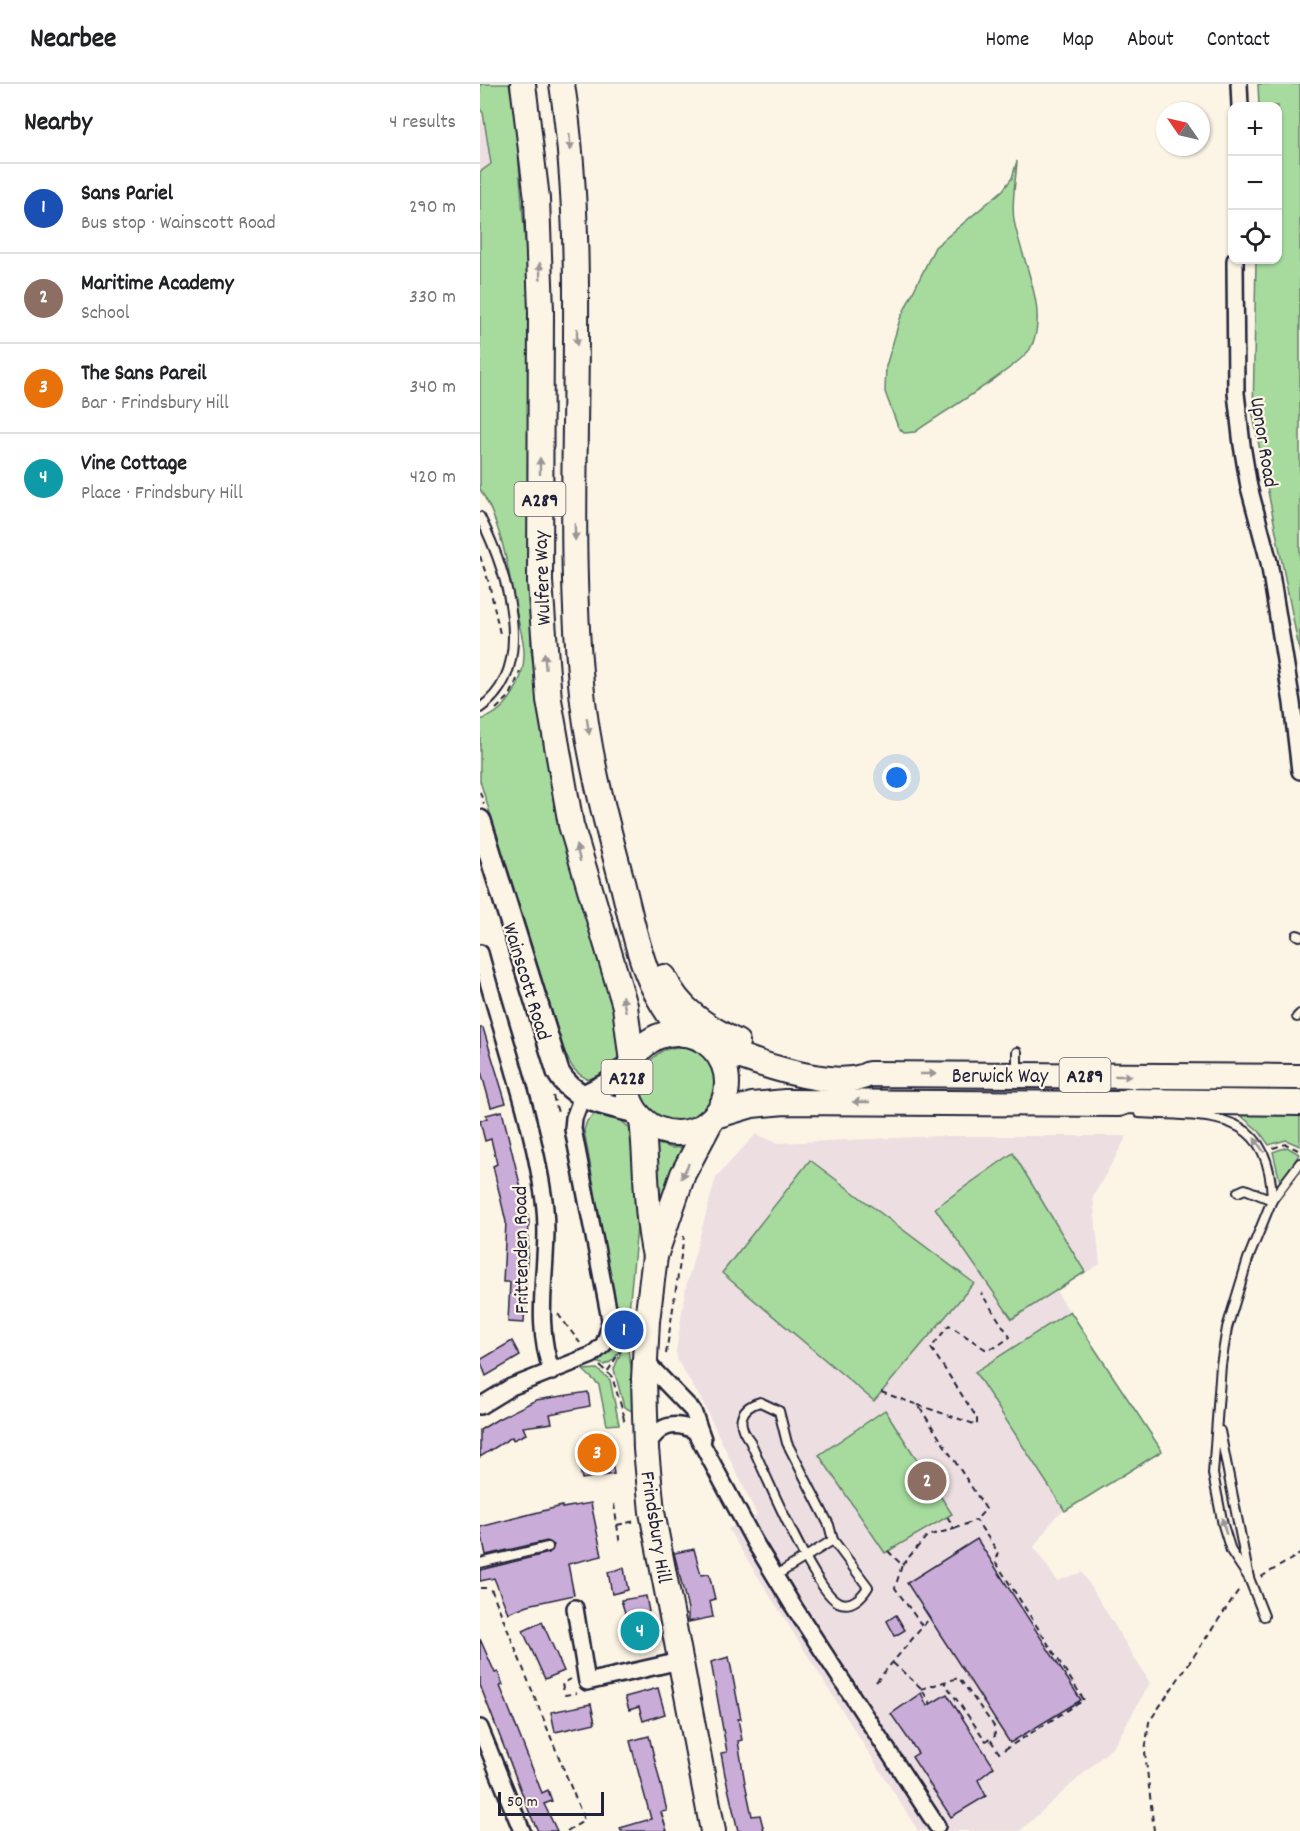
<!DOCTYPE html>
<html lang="en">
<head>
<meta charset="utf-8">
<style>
	body { margin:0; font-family:Dekko,sans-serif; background:#f2f2f2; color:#202124 }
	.controls { position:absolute; right:18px; top:18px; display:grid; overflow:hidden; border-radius:12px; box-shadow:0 2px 4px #0004 }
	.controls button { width:54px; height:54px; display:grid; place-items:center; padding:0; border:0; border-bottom:2px solid #e0e0e0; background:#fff; color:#202124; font:30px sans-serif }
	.compass { position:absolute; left:676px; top:18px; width:54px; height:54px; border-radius:50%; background:#fff; box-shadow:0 2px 4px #0004; rotate:304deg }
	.scale { position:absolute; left:18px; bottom:15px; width:106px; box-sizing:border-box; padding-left:6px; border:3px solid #22223b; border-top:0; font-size:16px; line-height:21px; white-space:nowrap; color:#22223b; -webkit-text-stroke:4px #fcf5e5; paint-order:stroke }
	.you { position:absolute; left:417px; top:694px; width:21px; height:21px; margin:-15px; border:4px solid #fff; border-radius:50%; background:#1a73e8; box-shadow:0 0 0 9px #1a73e833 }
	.badge { display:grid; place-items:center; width:39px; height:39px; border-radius:50%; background:#c8321e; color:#fff; font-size:20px; font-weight:700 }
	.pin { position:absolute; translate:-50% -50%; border:3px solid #fff; box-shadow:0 2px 6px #0006 }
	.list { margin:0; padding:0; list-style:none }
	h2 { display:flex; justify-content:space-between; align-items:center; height:78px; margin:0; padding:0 24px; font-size:26px }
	h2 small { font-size:20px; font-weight:400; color:#757577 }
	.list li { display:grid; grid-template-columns:39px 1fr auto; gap:18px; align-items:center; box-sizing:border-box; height:90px; padding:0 24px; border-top:2px solid #e0e0e0 }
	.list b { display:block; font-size:22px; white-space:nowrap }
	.list p { margin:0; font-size:20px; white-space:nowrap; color:#757577 }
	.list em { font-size:20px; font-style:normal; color:#757577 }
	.icon { flex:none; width:33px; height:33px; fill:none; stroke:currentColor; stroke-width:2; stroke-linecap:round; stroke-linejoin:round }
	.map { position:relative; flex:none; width:820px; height:1747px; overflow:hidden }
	header { display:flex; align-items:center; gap:36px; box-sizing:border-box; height:84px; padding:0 30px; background:#fff; border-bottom:2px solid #e0e0e0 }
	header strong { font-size:28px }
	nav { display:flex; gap:33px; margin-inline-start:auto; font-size:21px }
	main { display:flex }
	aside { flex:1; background:#fff }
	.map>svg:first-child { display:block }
	.built { fill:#eddfe1 }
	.green { fill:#a7db9e; stroke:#647e6c; stroke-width:1.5 }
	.building { fill:#caacd8; stroke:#22223b; stroke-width:1.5 }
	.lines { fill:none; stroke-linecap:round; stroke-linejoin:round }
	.lane-casing { stroke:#22223b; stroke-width:12 }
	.street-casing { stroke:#22223b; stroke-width:20 }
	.secondary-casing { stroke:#22223b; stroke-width:26 }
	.primary-casing { stroke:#22223b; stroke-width:28 }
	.path { stroke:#22223b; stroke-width:2; stroke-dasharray:6 4.5; stroke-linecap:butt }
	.lane { stroke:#fcf5e5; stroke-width:8 }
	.street { stroke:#fcf5e5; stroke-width:15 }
	.secondary { stroke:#fcf5e5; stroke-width:21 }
	.primary { stroke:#fcf5e5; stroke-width:24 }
	.oneway { fill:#9a9698 }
	.labels { text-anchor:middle; stroke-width:4.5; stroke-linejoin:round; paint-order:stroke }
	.shield { fill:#fcf5e5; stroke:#63616e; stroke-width:1.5 }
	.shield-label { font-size:20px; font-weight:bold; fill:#22223b }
	.street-label { font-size:21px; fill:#22223b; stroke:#fcf5e5 }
</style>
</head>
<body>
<header>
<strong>Nearbee</strong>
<nav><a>Home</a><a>Map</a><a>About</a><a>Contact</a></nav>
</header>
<main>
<aside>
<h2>Nearby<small>4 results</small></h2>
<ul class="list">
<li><span class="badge" style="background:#1a4fb4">1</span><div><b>Sans Pariel</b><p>Bus stop · Wainscott Road</p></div><em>290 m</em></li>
<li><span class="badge" style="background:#8d6e63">2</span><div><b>Maritime Academy</b><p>School</p></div><em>330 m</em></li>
<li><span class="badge" style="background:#e8710a">3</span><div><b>The Sans Pareil</b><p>Bar · Frindsbury Hill</p></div><em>340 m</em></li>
<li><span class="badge" style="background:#0f9aa8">4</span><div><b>Vine Cottage</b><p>Place · Frindsbury Hill</p></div><em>420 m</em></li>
</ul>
</aside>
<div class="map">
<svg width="820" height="1747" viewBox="0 0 820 1747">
	<rect width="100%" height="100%" fill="#fcf5e5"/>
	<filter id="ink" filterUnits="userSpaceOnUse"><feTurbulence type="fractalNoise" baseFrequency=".0167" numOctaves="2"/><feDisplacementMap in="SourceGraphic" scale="12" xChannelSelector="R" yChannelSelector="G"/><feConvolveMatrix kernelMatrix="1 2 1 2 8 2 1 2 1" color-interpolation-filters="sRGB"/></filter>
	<g filter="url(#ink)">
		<!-- built -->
		<g class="built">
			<path d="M0,31L18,84L0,98Z"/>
			<path d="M276,1050L298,1059L459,1052H647L613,1113L620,1180L576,1207L682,1367L576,1432L554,1463L577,1497L602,1488L670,1599L634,1662L540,1747H438L248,1445L277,1431L222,1317L198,1278L196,1267L206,1202L236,1093Z"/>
		</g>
		<!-- green -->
		<g class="green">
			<path d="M0,0H29L35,30L50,220L51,566L72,708L138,945V972L133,987L113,997C94,991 90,981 83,963L0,697V636C28,628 45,597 44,568C44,555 39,541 36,528C29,487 22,441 0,405V88L11,80L3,29L0,25Z"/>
			<path d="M778,0H820V570L773,331L776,176H798V22H779Z"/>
			<path d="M537,77C536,96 531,118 534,136C540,173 571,228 550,265C541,281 456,333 435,348L424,349L418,343L405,308L406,282L420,235L455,163L523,106L532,94Z"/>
			<circle cx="200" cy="1002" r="39"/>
			<path d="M117,1028L133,1030L152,1046L159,1122L149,1226H136L104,1046L107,1037Z"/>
			<path d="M820,1029V1062L806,1056L789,1061L779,1047L759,1030Z"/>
			<path d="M174,1059L192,1064L205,1063L178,1134Z"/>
			<path d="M807,1063L819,1070L801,1102L793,1068Z"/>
			<path d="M533,1069L605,1188L532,1235L455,1124Z"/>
			<path d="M330,1076L494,1199L394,1317L242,1189Z"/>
			<path d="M590,1227L682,1367L585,1427L495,1288Z"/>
			<path d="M143,1230C143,1243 146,1274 124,1281L114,1277L137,1233Z"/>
			<path d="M146,1256L153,1292L152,1327L144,1323L134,1285Z"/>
			<path d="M117,1285L130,1296L139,1340L127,1341L119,1301L103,1286Z"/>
			<path d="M405,1326L472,1430L405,1469L339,1371Z"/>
		</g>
		<!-- building -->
		<g class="building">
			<path d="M0,944H3L26,1019L11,1023L0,984Z"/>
			<path d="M22,1027L49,1137L44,1239L28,1238L30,1198H23L26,1138L13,1082L17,1080L11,1055L5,1057L0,1037L7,1034L6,1031Z"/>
			<path d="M32,1257L40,1272L6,1292L0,1276Z"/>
			<path d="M108,1308L110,1322L70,1330L72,1339L43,1343L46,1350L33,1356L32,1353L0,1373V1346L18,1335L56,1316Z"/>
			<path d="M128,1352L134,1390L102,1395L99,1380L106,1379L103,1359Z"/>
			<path d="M111,1419L122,1472L88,1480L94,1511L48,1521L28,1529L14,1494L0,1497V1486L69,1469L74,1461L67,1457L6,1471L0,1443L82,1422V1424Z"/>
			<path d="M497,1455L601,1616L530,1659L427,1499Z"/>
			<path d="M214,1465L221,1491L229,1490L235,1515L230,1517L233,1533L208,1538V1525L194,1469Z"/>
			<path d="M144,1484L148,1506L132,1510L128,1488Z"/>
			<path d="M166,1512L169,1528L163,1529L174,1560L162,1565L157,1552L153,1554L141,1516Z"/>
			<path d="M416,1531L425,1546L415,1552L407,1537Z"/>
			<path d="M62,1538L84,1587L65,1595L43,1547Z"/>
			<path d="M0,1555L15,1589L18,1588L23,1601L20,1602L24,1612L62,1709L68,1706L72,1717L64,1720L77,1747H58L50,1730L0,1601Z"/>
			<path d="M249,1573L261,1635H258L262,1656L258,1657L265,1699L272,1732L280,1731L284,1747H258L245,1691L241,1669L247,1668L231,1578Z"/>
			<path d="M178,1604L185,1630L163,1637L159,1623L149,1626L145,1613Z"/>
			<path d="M441,1609L447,1622L467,1610L514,1683L498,1696L506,1712L471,1733L432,1673L438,1669L411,1630Z"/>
			<path d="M111,1620L115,1639L75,1648L71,1628Z"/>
			<path d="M169,1652L187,1727L181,1728L187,1747H141L140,1744L171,1735L150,1657Z"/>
		</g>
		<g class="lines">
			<!-- lane casing -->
			<g class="lane-casing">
				<g id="lane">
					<path d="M0,433C26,485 59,584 0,624"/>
					<path d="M817,851L820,852"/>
					<path d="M817,933L820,930"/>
					<path d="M537,987V968"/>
					<path d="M659,1029C731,1033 790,1024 792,1116"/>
					<path d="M758,1108L765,1105L792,1116"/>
					<path d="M280,1318L299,1327L307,1359L349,1441L353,1456L388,1503C382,1513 371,1524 358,1518C335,1508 283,1385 270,1357C256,1340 259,1324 280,1318Z"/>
					<path d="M740,1347L769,1494L784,1532"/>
					<path d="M0,1479L68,1463"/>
					<path d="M295,1492L353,1456"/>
					<path d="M769,1494L751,1467L743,1441L733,1390L741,1281L747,1244L768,1175L792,1116L820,1079"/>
				</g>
			</g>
			<!-- street casing -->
			<g class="street-casing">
				<g id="street">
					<path d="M759,0L760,22"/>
					<path d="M755,176L756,309L762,361L769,403L789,478L812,619L820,687"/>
					<path d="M0,869C22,951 52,1032 64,1116C72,1174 51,1232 72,1288"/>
					<path d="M165,1277L213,1327L223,1355"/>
					<path d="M0,1322L31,1303L112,1271L124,1260L129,1245L130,1235L93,1045L94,1034L103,1010"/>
					<path d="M167,1362C178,1342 193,1336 215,1347L274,1457L312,1520L457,1742"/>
					<path d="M95,1524L107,1598L200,1577"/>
					<path d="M0,1644L42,1747"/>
				</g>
			</g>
			<!-- secondary casing -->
			<g class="secondary-casing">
				<g id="secondary">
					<path d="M0,737L78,988C93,1016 127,1021 156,1028"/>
					<path d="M106,1011L128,1000L152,978"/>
				</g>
			</g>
			<!-- primary casing -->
			<g class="primary-casing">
				<g id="primary">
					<path d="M43,0L57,115L61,227L60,498L69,616L91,741L145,922L152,978"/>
					<path d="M82,0C112,200 82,399 101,599C107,665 124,730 141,794C157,856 161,899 204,950"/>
					<path d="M184,893C198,925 226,943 257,958"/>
					<circle cx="197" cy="999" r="50"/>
					<path d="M228,959C261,975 356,1009 389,990L820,993"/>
					<path d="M235,1032L272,1021L305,1018L639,1020L647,1017L820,1019"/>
					<path d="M162,1035C167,1081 165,1127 175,1172"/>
					<path d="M232,1035L203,1090L175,1172L167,1237L164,1295L166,1365L172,1428L233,1747"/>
				</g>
			</g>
			<!-- path -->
			<g class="path">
				<path d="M0,472L9,499L20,550"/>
				<path d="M16,625L30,612L40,588"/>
				<path d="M0,708L4,720"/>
				<path d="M73,1012L79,1032"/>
				<path d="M793,1064L806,1060L820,1067"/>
				<path d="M78,1230L100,1259"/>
				<path d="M186,1270L204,1152"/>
				<path d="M120,1282L132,1293L144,1331"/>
				<path d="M128,1287L142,1264L145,1241"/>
				<path d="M401,1308L438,1321L506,1425L496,1436"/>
				<path d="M438,1321L497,1341V1334L451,1264L469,1241L505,1265L516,1263L530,1253L501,1209"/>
				<path d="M143,1331L145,1340"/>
				<path d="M134,1420L140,1461"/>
				<path d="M137,1441L155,1437"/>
				<path d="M474,1445L496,1436L518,1468L515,1477L604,1616L519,1669L510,1655"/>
				<path d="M408,1467L422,1481L415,1504L443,1543"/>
				<path d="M422,1481L447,1452L474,1445L467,1432"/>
				<path d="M781,1493L820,1470"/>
				<path d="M0,1504H6L12,1507L103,1733L102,1738L87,1747"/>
				<path d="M413,1579L440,1603L451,1620"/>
				<path d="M91,1595L82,1600L85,1611L97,1609"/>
				<path d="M396,1598L449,1535"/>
				<path d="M441,1605L464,1598L506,1657L515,1652L514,1642L479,1594L464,1598"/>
				<path d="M674,1747L665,1668L669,1638L760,1504"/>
			</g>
			<!-- lane -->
			<use href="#lane" class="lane"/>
			<!-- street -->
			<use href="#street" class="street"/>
			<!-- secondary -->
			<use href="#secondary" class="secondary"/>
			<!-- primary -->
			<use href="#primary" class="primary"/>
		</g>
		<!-- one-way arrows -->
		<defs><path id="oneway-solid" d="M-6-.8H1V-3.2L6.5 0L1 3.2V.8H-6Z" transform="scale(1.5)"/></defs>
		<g class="oneway">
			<use href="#oneway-solid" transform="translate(90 58) rotate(85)"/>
			<use href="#oneway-solid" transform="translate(60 187) rotate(-92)"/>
			<use href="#oneway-solid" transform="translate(97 253) rotate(91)"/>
			<use href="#oneway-solid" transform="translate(60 382) rotate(-90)"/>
			<use href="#oneway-solid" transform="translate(95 448) rotate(89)"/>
			<use href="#oneway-solid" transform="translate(65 577) rotate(-95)"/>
			<use href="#oneway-solid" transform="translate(108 642) rotate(81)"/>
			<use href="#oneway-solid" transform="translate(98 769) rotate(-105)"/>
			<use href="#oneway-solid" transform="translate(144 920) rotate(-103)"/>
			<use href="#oneway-solid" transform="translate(448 990)"/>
			<use href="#oneway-solid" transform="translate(643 992)"/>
			<use href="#oneway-solid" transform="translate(381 1018) rotate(-180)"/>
			<use href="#oneway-solid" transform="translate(779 1061) rotate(-125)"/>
			<use href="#oneway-solid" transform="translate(205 1087) rotate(116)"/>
			<use href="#oneway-solid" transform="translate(744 1442) rotate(-105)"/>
		</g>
	</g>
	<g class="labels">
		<!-- shield labels -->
		<g class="shield">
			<rect x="34.5" y="398" width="51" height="34" rx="4.5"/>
			<rect x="579.5" y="974" width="51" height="34" rx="4.5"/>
			<rect x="121.5" y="976" width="51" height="34" rx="4.5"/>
		</g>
		<g class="shield-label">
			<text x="60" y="422">A289</text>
			<text x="605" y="998">A289</text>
			<text x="147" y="1000">A228</text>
		</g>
		<!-- street labels -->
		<g class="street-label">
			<text transform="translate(785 358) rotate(81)" y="7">Upnor Road</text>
			<text transform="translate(61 494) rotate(-92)" y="7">Wulfere Way</text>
			<text transform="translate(48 897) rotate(73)" y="7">Wainscott Road</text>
			<text x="520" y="998">Berwick Way</text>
			<text transform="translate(40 1166) rotate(-91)" y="7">Frittenden Road</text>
			<text transform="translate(177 1443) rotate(81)" y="7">Frindsbury Hill</text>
		</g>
	</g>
</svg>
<div class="controls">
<button>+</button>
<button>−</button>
<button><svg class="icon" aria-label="locate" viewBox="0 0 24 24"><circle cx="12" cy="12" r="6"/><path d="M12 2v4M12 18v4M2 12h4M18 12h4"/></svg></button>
</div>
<svg class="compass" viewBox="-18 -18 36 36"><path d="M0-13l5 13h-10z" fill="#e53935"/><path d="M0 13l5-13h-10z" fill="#757577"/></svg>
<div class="scale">50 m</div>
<div class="you"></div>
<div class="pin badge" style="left:144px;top:1246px;background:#1a4fb4">1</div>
<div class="pin badge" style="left:447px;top:1397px;background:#8d6e63">2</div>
<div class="pin badge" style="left:117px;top:1369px;background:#e8710a">3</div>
<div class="pin badge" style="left:160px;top:1547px;background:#0f9aa8">4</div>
</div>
</main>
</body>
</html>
